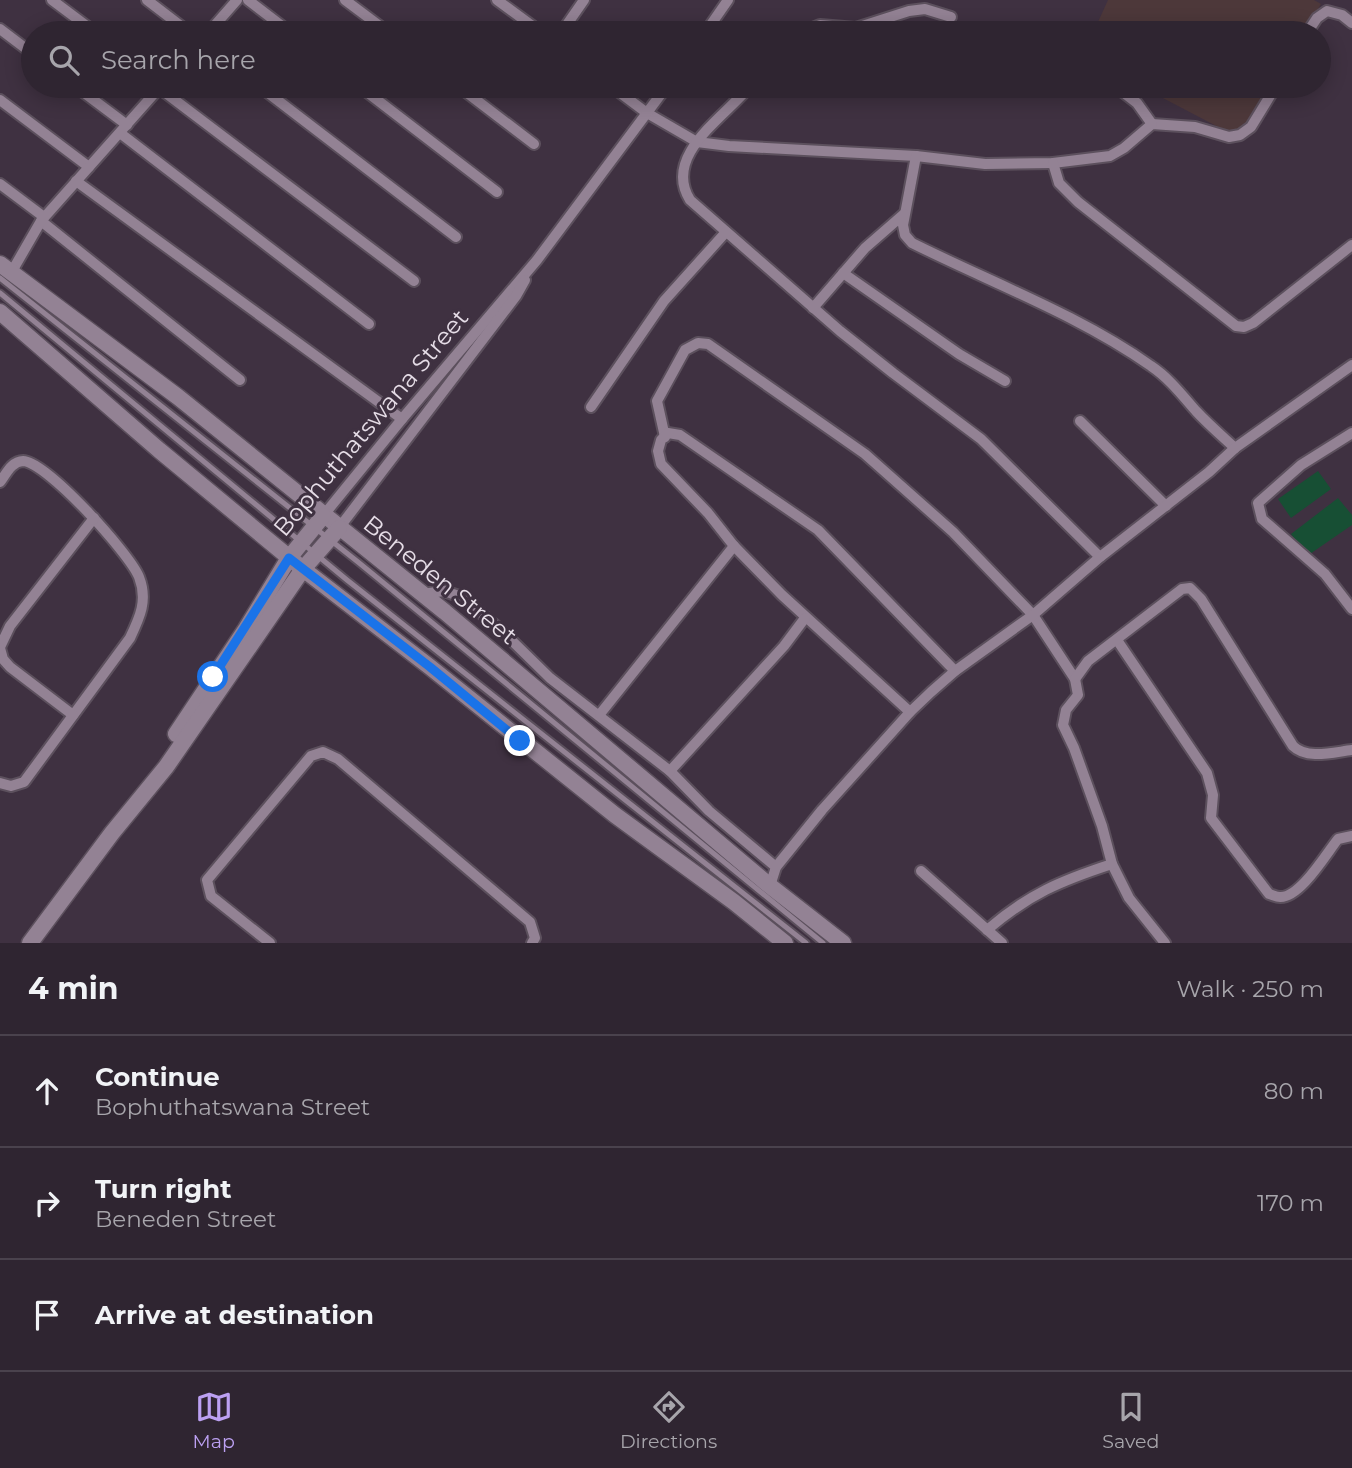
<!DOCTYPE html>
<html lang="en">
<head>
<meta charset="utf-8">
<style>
	body { margin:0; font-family:Montserrat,sans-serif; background:#372d39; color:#f1f3f6 }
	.stop { position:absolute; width:21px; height:21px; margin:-16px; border:5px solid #1a73e8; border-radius:50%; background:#fff }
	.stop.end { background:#1a73e8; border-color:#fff; box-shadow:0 2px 7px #0008 }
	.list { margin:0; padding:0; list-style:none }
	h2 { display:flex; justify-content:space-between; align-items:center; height:91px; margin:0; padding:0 28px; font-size:30px }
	h2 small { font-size:23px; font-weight:400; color:#a7a5ab }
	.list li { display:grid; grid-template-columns:46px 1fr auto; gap:21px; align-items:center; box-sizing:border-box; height:112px; padding:0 28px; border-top:2px solid #4a424d }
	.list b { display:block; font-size:26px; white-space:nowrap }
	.list p { margin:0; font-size:23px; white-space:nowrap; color:#a7a5ab }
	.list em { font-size:23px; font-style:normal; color:#a7a5ab }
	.icon { flex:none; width:38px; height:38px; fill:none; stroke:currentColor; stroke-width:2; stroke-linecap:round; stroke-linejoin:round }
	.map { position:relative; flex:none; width:1352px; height:943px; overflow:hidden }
	.search { position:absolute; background:#2f2531; box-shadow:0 4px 18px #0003; left:21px; right:21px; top:21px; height:77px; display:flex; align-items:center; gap:18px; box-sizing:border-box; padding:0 24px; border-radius:38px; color:#a7a5ab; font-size:26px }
	.sheet { height:427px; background:#2f2531 }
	nav { display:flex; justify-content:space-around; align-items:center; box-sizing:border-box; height:98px; border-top:2px solid #4a424d; background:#2f2531; font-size:19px; color:#a7a5ab }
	nav a { display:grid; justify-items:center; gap:4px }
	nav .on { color:#bca0f2 }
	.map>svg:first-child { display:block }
	.industrial { fill:#4d383a }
	.green { fill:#174f34 }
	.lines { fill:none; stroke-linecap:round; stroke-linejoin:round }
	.lane-casing { stroke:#5c505d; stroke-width:9 }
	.street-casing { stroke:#5c505d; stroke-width:14 }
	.secondary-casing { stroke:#5c505d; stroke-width:19 }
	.lane { stroke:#938294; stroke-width:5 }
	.street { stroke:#938294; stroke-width:10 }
	.secondary { stroke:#938294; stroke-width:16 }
	.route { stroke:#1a73e8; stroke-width:9 }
	.labels { text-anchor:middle; stroke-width:6; stroke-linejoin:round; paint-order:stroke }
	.street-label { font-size:24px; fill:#e6dde7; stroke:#3f3141 }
</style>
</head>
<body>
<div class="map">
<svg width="1352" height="943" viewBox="0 0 1352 943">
	<rect width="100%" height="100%" fill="#3f3141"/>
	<!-- industrial -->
	<g class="industrial">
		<path d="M1108,0H1314L1321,4L1304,33H1093Z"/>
		<path d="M1140,86H1274L1243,140Z"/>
	</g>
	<!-- green -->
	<g class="green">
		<path d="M1318,471L1331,489L1291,518L1278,499Z"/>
		<path d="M1338,498L1352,515V525L1307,556L1291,534Z"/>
	</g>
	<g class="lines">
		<!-- lane casing -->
		<g class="lane-casing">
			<g id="lane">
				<path d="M0,278L358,562L823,943"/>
				<path d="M0,293L347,580L806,943"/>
			</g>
		</g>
		<!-- street casing -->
		<g class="street-casing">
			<g id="street">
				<path d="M52,0L96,33"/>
				<path d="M147,0L190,33"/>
				<path d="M248,0L291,33"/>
				<path d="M345,0L389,33"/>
				<path d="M497,0L542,33"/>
				<path d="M0,29L33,54"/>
				<path d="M208,33L237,0"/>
				<path d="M561,33L584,0"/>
				<path d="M705,33L728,0"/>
				<path d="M801,33L820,25L856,28L909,11L925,9L951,17"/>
				<path d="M1307,33L1317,18L1327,11L1342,15L1352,23"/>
				<path d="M75,86L127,125"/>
				<path d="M259,86L456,237"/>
				<path d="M359,86L497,192"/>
				<path d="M458,86L534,144"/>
				<path d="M611,86L647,113L697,142L729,146L916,156L985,164L1053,163L1110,156L1124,148L1152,124L1195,127L1229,137L1240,135L1251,127L1276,86"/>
				<path d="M750,86C725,117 662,155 690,200L840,331L893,373L981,439L1100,557"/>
				<path d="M1115,86L1137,103L1152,124"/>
				<path d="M159,88L414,281"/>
				<path d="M0,100L89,167"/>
				<path d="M120,133L369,324"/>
				<path d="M916,156L903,225L905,235L912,243C990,282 1079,315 1151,366C1169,378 1182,395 1196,411C1208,424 1222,436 1235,448"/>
				<path d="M1053,163L1059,183L1078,202L1236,326L1244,327L1253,323L1352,245"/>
				<path d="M76,181L402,419"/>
				<path d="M0,184L44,217"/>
				<path d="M41,221L240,380"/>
				<path d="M11,273L41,221L161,86"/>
				<path d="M843,273L959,354L1005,381"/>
				<path d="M813,308L865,248L904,214"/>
				<path d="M591,407L664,301L726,232"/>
				<path d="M1080,421L1166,506"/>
				<path d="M1352,433L1301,465L1258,503L1262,519L1325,574L1352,609"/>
				<path d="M665,437L657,401L685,350L698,343L708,344L865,454L953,532L1033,615L1075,679L1078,695L1066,710L1063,725L1074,748L1102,826L1112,864L1129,898L1165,943"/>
				<path d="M0,482C6,474 12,461 23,461C47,462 130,554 139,577C148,600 140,617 130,638L24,782L11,786L0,783"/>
				<path d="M323,516L402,419L537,260L667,86"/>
				<path d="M339,528L516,296L525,280"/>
				<path d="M422,594L444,591L462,597L502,631L550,678L670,771L709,811L776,867"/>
				<path d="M1117,640L1207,773L1213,795L1211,818L1269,894C1273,895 1276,897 1280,897C1300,898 1326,854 1338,839L1352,836"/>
				<path d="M0,647L10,626L94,518"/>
				<path d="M0,648L3,659L10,667L73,715"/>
				<path d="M1075,679L1088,661L1182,589L1190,588L1201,599L1293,746C1307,760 1334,752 1352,750"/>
				<path d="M910,712L782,595L734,546L708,513L661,464L658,451L661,440L668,433L680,435L818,530L955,671"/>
				<path d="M600,714L734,546"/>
				<path d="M670,771L784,646L805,618"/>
				<path d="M921,871L1002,943"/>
				<path d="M770,886L776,867L822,810L910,712L931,692L955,671L1033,615L1100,557L1209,472L1235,448L1352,365"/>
				<path d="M987,930C1029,894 1060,881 1112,864"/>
				<path d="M270,943L211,896L207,880L311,756L323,752L338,759L530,922L535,938L532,943"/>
			</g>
		</g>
		<!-- secondary casing -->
		<g class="secondary-casing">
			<g id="secondary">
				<path d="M0,264L178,397L445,612L770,886L843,943"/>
				<path d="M0,312L159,450L303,569L430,667L615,815L734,902L785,943"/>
				<path d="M176,734L246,629L289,558L323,516"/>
				<path d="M30,943L112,833L166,767L303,569L339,528"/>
			</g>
		</g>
		<!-- lane -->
		<use href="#lane" class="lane"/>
		<!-- street -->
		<use href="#street" class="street"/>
		<!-- secondary -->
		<use href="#secondary" class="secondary"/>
	</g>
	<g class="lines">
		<!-- route -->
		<path class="route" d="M213,677L289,558L430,667L520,741"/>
	</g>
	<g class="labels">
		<!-- street labels -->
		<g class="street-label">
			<text transform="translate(371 423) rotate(-50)" y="8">Bophuthatswana Street</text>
			<text transform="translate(440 580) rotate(39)" y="8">Beneden Street</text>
		</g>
	</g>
</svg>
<div class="stop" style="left:213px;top:677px"></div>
<div class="stop end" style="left:520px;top:741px"></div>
<div class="search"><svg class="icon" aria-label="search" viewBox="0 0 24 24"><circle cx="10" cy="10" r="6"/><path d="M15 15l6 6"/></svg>Search here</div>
</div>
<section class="sheet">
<h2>4 min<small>Walk · 250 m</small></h2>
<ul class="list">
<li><svg class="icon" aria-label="ahead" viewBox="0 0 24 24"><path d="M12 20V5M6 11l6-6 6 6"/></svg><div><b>Continue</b><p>Bophuthatswana Street</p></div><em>80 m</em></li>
<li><svg class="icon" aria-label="right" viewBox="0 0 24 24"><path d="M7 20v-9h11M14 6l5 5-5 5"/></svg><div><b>Turn right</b><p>Beneden Street</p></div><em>170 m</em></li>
<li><svg class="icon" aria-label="arrive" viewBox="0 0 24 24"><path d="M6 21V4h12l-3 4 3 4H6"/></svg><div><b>Arrive at destination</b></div></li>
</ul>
</section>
<nav>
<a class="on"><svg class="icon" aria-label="map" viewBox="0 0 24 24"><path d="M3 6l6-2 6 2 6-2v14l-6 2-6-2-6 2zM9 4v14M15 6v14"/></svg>Map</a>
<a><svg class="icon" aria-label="directions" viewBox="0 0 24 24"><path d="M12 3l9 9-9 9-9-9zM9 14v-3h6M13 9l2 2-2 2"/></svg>Directions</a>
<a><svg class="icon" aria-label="saved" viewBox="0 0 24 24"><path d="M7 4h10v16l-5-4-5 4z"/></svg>Saved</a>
</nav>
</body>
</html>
